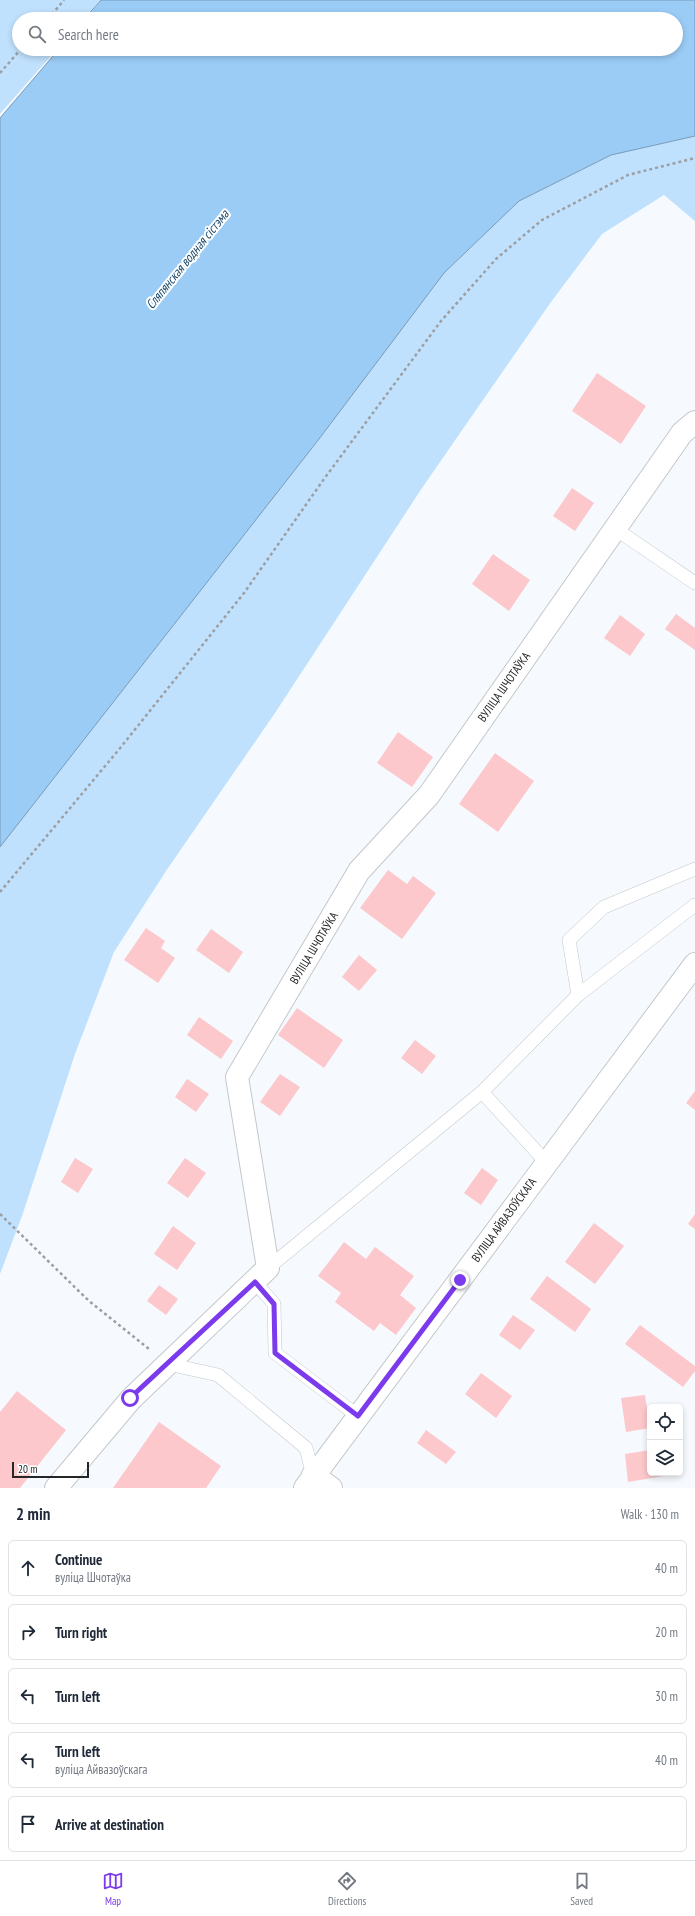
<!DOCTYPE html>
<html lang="en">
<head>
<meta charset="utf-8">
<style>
	body { margin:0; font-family:"PT Sans Narrow",sans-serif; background:#f6f6f7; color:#1f2937 }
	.controls { position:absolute; right:12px; bottom:12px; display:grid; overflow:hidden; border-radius:6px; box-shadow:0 2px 6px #0003 }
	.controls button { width:36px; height:36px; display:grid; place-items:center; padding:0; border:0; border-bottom:1px solid #e0e1e3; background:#fff; color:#1f2937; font:20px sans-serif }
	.scale { position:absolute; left:12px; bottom:10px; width:77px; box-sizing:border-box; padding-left:4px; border:2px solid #252627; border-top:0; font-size:11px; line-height:14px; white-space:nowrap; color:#252627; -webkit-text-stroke:3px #fff; paint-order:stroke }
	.stop { position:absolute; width:12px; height:12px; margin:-9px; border:3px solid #7c3aed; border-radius:50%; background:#fff }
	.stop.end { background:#7c3aed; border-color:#fff; box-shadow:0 1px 4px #0008 }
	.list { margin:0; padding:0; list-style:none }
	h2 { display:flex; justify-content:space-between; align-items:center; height:52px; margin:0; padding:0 16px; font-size:17px }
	h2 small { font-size:13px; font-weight:400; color:#747a83 }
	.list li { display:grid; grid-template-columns:26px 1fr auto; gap:12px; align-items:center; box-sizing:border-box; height:56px; margin:0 8px 8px; padding:0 8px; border:1px solid #e0e1e3; border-radius:6px }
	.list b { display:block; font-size:15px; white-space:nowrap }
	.list p { margin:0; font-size:13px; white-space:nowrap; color:#747a83 }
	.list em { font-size:13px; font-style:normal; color:#747a83 }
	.icon { flex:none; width:22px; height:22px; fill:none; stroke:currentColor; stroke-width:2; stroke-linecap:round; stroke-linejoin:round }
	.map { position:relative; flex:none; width:695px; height:1488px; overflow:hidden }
	.search { position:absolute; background:#fff; box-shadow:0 2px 6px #0003; left:12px; right:12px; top:12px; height:44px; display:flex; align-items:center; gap:10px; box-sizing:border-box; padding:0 14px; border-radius:22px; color:#747a83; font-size:15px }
	.sheet { height:372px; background:#fff }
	nav { display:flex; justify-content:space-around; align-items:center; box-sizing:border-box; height:56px; border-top:1px solid #e0e1e3; background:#fff; font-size:11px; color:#747a83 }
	nav a { display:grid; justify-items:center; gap:2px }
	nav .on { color:#7c3aed }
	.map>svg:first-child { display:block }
	.green { fill:#c0e1fd }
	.water { fill:#9accf6; stroke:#779ab8 }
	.building { fill:#fcc8cb }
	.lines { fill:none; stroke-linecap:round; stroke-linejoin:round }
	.lane-casing { stroke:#c4c8cb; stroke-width:14 }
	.street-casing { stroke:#c4c8cb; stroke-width:24 }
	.path { stroke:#9c9fa2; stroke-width:2.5; stroke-dasharray:3 3; stroke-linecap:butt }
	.lane { stroke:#fff; stroke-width:13 }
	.street { stroke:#fff; stroke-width:22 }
	.route { stroke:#7c3aed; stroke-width:5 }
	.labels { text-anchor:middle; stroke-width:4; stroke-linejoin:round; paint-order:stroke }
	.street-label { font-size:12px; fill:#252627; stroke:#fff }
	.water-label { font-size:13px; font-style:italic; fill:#174668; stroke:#fff }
</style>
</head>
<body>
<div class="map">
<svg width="695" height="1488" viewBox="0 0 695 1488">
	<rect width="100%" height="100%" fill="#f6fafe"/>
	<!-- green -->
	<g class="green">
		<path d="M0,0H100L83,19H19V49H57L0,114Z"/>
		<path d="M695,136V221L664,195L602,234L551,302L422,488L275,713L166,871L114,952L75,1054L22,1216L0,1274V847L319,439L444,273L519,201L611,155Z"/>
	</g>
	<!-- water -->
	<path class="water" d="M101,0H695V136L611,155L519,201L444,273L319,439L0,847V118L59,49H676V19H84Z"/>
	<!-- building -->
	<g class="building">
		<path d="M597,373L646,406L621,444L572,411Z"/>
		<path d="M572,488L594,503L575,531L553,516Z"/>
		<path d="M493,554L530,580L509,611L472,584Z"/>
		<path d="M676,614L695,628V650L665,629Z"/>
		<path d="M620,615L645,634L630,656L604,638Z"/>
		<path d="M398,732L433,757L412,787L377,763Z"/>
		<path d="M495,753L534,781L498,832L459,804Z"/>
		<path d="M388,870L407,884L413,876L436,893L402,939L360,908Z"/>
		<path d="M146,928L165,941L161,948L175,958L158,983L124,960Z"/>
		<path d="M211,929L243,952L229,973L196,950Z"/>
		<path d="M359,955L377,970L359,991L342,977Z"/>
		<path d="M297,1008L343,1040L324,1068L278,1035Z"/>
		<path d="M199,1017L233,1041L221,1059L187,1035Z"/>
		<path d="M415,1040L436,1056L422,1074L401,1058Z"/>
		<path d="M280,1074L300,1087L280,1116L260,1102Z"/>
		<path d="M187,1079L209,1094L196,1112L175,1097Z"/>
		<path d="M695,1091V1110L686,1103Z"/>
		<path d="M75,1158L93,1169L78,1193L61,1182Z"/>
		<path d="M185,1158L206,1173L188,1198L167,1183Z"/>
		<path d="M482,1168L498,1180L481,1205L464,1193Z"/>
		<path d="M695,1214V1229L688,1224Z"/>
		<path d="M594,1223L624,1246L595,1284L565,1262Z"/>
		<path d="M173,1226L196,1243L177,1270L154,1254Z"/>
		<path d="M344,1242L366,1259L375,1247L414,1276L400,1295L416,1308L396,1335L380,1323L374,1331L335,1302L341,1293L318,1276Z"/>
		<path d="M547,1276L591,1309L575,1332L530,1299Z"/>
		<path d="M159,1285L178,1299L166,1315L147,1301Z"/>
		<path d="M513,1315L535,1330L520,1350L499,1335Z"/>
		<path d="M640,1325L695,1366V1371L683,1387L625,1344Z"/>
		<path d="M481,1373L512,1396L496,1418L465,1394Z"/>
		<path d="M17,1391L66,1430L20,1488H0V1412Z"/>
		<path d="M645,1395L650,1428L626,1432L621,1398Z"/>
		<path d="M159,1422L221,1466L206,1488H113Z"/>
		<path d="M426,1430L456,1452L446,1464L417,1443Z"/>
		<path d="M650,1450V1473H670V1475L628,1482L625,1454Z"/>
	</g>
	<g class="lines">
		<!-- lane casing -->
		<g class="lane-casing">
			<g id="lane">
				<path d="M614,528L695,583"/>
				<path d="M578,995L569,940L604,907L695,869"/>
				<path d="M482,1092L546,1162"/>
				<path d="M268,1268L482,1092L578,995L695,905"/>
				<path d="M255,1282L274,1304L275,1353L358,1416"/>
				<path d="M168,1364L218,1375L306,1448L313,1475"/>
			</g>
		</g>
		<!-- street casing -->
		<g class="street-casing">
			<g id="street">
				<path d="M313,1475L331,1488"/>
				<path d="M56,1488L131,1399L268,1268L237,1077L359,871L429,795L682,433L695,422"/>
				<path d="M305,1488L695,964"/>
			</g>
		</g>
		<!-- path -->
		<g class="path">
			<path d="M48,19L64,0"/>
			<path d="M0,73L21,49"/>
			<path d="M0,892L121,747L244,593L324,479L441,321L496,259L542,220L628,175L695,158"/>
			<path d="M0,1214L89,1301L149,1349"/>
		</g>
		<!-- lane -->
		<use href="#lane" class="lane"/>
		<!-- street -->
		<use href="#street" class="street"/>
	</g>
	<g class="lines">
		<!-- route -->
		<path class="route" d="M130,1398L255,1282L274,1304L275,1353L358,1416L460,1280"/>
	</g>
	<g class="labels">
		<!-- street labels -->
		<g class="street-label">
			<text transform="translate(504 687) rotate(-55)" y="4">ВУЛІЦА ШЧОТАЎКА</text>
			<text transform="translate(314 948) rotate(-59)" y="4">ВУЛІЦА ШЧОТАЎКА</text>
			<text transform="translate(504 1220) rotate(-54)" y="4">ВУЛІЦА АЙВАЗОЎСКАГА</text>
		</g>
		<!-- water labels -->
		<g class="water-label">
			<text transform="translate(187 259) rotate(-51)" y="5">Сляпянская водная сістэма</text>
		</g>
	</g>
</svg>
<div class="controls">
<button><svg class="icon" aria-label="locate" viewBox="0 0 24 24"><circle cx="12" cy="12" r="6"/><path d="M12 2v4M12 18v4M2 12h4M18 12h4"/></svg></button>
<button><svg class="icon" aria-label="layers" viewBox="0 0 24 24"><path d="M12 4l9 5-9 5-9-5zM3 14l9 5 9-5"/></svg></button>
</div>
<div class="scale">20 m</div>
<div class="stop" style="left:130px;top:1398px"></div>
<div class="stop end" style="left:460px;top:1280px"></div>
<div class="search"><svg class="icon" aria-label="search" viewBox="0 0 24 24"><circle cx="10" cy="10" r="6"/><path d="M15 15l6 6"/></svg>Search here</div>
</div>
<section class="sheet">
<h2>2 min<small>Walk · 130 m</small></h2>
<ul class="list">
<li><svg class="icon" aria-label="ahead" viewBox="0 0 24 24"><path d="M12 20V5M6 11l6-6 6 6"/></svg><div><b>Continue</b><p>вуліца Шчотаўка</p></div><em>40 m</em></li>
<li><svg class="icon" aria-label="right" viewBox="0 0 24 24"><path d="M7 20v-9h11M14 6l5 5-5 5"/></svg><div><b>Turn right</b></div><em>20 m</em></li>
<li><svg class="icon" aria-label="left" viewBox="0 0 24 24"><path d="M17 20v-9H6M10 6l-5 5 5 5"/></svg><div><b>Turn left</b></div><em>30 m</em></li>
<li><svg class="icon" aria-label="left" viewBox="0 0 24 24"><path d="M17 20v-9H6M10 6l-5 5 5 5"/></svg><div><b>Turn left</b><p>вуліца Айвазоўскага</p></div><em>40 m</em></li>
<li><svg class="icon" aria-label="arrive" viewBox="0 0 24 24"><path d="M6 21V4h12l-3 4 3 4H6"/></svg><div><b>Arrive at destination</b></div></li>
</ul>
</section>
<nav>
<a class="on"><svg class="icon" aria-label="map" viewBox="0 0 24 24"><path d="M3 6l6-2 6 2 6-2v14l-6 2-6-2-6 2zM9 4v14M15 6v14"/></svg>Map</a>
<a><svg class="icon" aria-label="directions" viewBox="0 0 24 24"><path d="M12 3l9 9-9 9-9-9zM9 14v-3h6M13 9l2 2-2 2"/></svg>Directions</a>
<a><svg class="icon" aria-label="saved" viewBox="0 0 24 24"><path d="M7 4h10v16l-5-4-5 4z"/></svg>Saved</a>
</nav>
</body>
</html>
